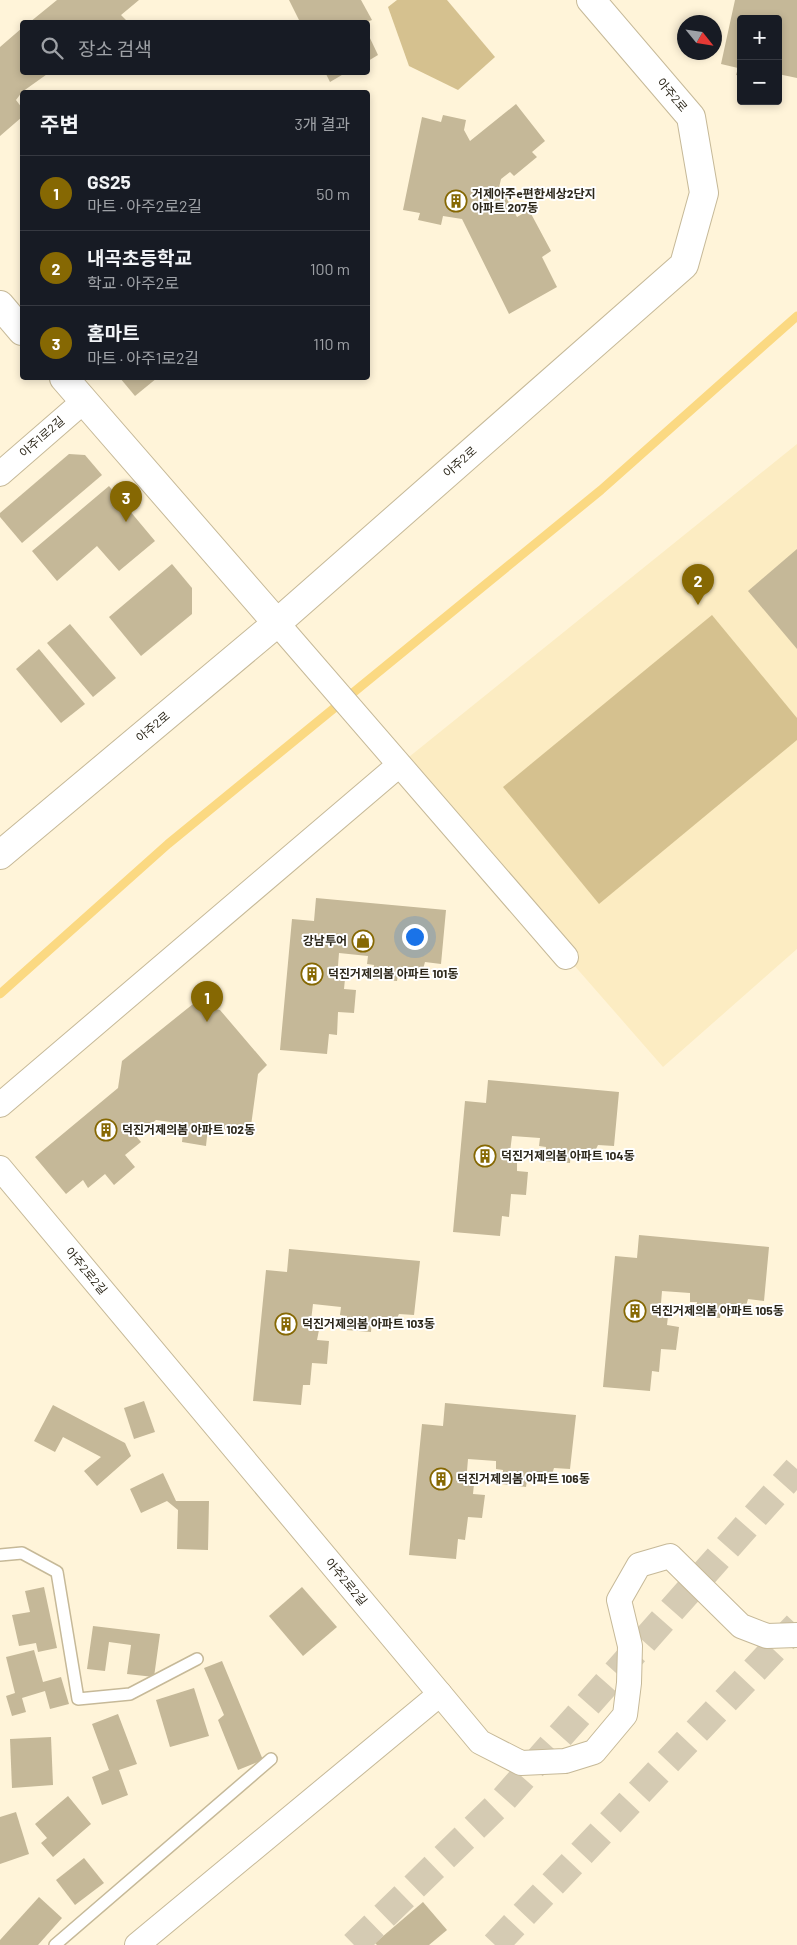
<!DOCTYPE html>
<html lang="ko">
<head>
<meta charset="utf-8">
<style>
	body { margin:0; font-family:Barlow,"Noto Sans KR",sans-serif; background:#20242c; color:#f1f3f6 }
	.controls { position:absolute; right:15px; top:15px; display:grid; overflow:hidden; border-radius:5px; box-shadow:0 2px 8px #0003 }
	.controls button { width:45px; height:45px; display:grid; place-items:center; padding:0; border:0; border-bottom:1px solid #363941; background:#171b24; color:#f1f3f6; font:25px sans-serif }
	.compass { position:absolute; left:677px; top:15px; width:45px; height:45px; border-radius:50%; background:#171b24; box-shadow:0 2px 8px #0003; rotate:120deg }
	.you { position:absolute; left:414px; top:936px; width:18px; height:18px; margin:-12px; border:4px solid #fff; border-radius:50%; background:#1a73e8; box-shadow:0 0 0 8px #1a73e833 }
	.badge { display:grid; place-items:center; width:32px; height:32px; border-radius:50%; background:#866803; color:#fff; font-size:16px; font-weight:700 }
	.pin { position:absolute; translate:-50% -41px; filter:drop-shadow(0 1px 2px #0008) }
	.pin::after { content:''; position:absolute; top:26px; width:18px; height:15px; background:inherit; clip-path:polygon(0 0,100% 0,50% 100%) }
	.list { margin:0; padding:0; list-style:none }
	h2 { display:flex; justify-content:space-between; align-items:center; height:65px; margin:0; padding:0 20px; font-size:21px }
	h2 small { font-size:16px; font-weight:400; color:#9ea1a6 }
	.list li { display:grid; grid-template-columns:32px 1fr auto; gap:15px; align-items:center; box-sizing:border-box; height:75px; padding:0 20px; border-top:1px solid #363941 }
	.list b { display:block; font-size:19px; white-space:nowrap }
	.list p { margin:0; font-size:16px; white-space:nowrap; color:#9ea1a6 }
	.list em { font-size:16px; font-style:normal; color:#9ea1a6 }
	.icon { flex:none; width:28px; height:28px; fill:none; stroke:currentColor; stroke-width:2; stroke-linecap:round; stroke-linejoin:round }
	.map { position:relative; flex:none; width:797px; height:1945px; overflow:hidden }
	.search { position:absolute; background:#171b24; box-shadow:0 2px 8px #0003; left:20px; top:20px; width:350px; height:55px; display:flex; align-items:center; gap:12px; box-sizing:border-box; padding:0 18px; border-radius:5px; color:#9ea1a6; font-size:19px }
	.panel { position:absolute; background:#171b24; box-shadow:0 2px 8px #0003; left:20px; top:90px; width:350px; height:290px; border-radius:5px }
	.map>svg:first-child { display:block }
	.built { fill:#fcecc2 }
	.green { fill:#d5c18f }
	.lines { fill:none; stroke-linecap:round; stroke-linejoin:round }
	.stream { stroke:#fbd982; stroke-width:9 }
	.building { fill:#c5b898 }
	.highway-tunnel { stroke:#d5cbb3; stroke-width:28; stroke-dasharray:28 14; stroke-linecap:butt }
	.lane-casing { stroke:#c6b998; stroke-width:14 }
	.street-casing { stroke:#c6b998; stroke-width:26 }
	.secondary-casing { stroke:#c6b998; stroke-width:30 }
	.lane { stroke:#fff; stroke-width:11 }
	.street { stroke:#fff; stroke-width:24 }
	.secondary { stroke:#fff; stroke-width:28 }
	.labels { text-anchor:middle; stroke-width:4; stroke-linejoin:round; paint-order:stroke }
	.street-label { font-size:12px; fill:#2c271a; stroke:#fff }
	.poi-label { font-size:12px; font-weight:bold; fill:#2c271a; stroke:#fff; text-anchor:start }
</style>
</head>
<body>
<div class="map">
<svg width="797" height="1945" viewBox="0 0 797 1945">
	<rect width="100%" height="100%" fill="#fff4d9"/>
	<!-- built -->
	<path class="built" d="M797,444V949L663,1067L399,765Z"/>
	<!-- green -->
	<g class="green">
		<path d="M397,0H447L495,57L458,90L409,66L388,7Z"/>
		<path d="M712,615L797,718V740L599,904L503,787Z"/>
	</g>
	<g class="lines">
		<!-- stream -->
		<path class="stream" d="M0,994L168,844L601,490L797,316"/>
	</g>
	<!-- building -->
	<g class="building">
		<path d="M57,0H139L121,15L128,22H30Z"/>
		<path d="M289,0H361L372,20L367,22H300Z"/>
		<path d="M735,0H797V78L778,74V19H741V76L736,75L738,68L721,64Z"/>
		<path d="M22,28V72H50L22,92L16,100L22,108V117L0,136V47Z"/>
		<path d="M368,34L378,55L368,61Z"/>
		<path d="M325,72H347L330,82Z"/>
		<path d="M516,104L545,141L532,152L537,157L514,176L510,172L501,179L498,192L502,190L517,217L529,210L551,251L542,257L557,287L509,314L462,219L443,216L441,225L418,220L420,213L403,210L422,117L441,122L443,115L466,120L464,130L470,141Z"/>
		<path d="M120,378H157L135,396Z"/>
		<path d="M69,454L85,455L102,475L22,543L0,517V513Z"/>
		<path d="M109,486L155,541L119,571L97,546L57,581L32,551Z"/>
		<path d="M797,549V649L748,591Z"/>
		<path d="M172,564L192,588V614L141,656L109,617Z"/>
		<path d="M70,624L116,678L93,697L47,643Z"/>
		<path d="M39,649L85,704L61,723L16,669Z"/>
		<path d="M316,898L446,910L441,964L425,962L423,969L399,967L397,981L373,979L374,965L367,964L368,956L339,953L337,978L345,979L344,989L356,990L354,1013L338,1012L337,1035L329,1034L327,1054L280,1050L292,919L314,921Z"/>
		<path d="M193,1004L220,1010L267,1065L258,1074L250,1133L208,1127L206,1146L182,1142L184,1124L156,1120L136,1136L141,1142L125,1155L135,1167L114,1185L105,1174L88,1188L83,1180L66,1194L35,1157L118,1088L122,1061Z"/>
		<path d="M488,1080L619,1092L614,1146L598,1145L595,1151L571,1149L570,1163L545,1161L546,1147L539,1146L540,1138L512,1136L509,1160L517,1161V1171L528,1172L526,1195L511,1194L509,1217L502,1216L500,1236L453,1232L465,1101L486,1103Z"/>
		<path d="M639,1235L769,1247L764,1301L748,1299L746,1306L722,1304L720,1318L695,1316L697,1302H690V1293L662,1291L660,1315L668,1316L667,1325L679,1327L676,1350L661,1349L659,1372L652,1371L650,1391L603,1387L615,1256L637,1258Z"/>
		<path d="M289,1249L420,1261L414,1315L399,1314L396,1320L372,1317L371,1332L346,1330L347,1316L340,1315L341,1307L313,1304L310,1329L319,1330L317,1340L329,1341L327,1364L312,1363L310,1385H303L301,1405L253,1401L266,1270L287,1272Z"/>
		<path d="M144,1401L155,1432L134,1439L124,1408Z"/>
		<path d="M445,1403L576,1415L570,1469L554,1468L552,1474L528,1472L526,1487L502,1484L503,1470L496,1469V1461L468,1459L466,1483L474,1484L473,1494L485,1495L482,1518L468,1517L465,1540L458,1539L456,1559L409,1555L422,1424L443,1426Z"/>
		<path d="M53,1405L125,1443L131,1456L97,1486L84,1471L101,1457L63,1437L55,1452L34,1441Z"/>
		<path d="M163,1473L176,1501H209L208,1550L177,1549L178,1510L167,1501L141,1513L130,1489Z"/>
		<path d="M44,1587L57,1648L38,1652L36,1643L19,1646L12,1615L30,1612L25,1591Z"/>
		<path d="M302,1587L337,1627L303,1656L269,1616Z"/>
		<path d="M93,1626L160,1634L154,1677L127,1674L131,1645L109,1642L105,1671L87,1669Z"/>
		<path d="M34,1650L43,1682L61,1677L69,1704L50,1709L45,1691L22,1698L26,1712L12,1716L6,1696L15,1693L6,1657Z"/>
		<path d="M222,1661L263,1760L238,1770L218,1720L224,1715L204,1668Z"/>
		<path d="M194,1688L209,1736L170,1747L156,1700Z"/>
		<path d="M118,1714L137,1764L119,1770L128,1795L102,1805L92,1777L109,1770L92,1724Z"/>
		<path d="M51,1737L53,1785L12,1788L10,1739Z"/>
		<path d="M68,1796L91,1824L53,1857L41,1843L47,1838L35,1824Z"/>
		<path d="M16,1812L29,1854L0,1864V1817Z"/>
		<path d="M84,1858L104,1883L75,1905L56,1880Z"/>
		<path d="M39,1897L62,1918L38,1945H0V1940Z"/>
		<path d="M423,1902L447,1930L429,1945H377L375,1943Z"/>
	</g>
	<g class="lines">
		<!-- highway-tunnel -->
		<g class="highway-tunnel">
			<path d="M354,1945L503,1800L797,1469"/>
			<path d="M495,1945L797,1625"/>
		</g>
		<!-- lane casing -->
		<g class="lane-casing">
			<g id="lane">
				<path d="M0,1555L22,1553L57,1572L78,1699L130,1694L197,1659"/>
				<path d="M55,1945L271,1759"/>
			</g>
		</g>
		<!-- street casing -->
		<g class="street-casing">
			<g id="street">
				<path d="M0,474L84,401"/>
				<path d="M277,623L566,957"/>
				<path d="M0,1105L399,765"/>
				<path d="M0,1168L440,1694L137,1945"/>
				<path d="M440,1694L480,1742L521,1763L565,1761L594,1752L625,1715L629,1683L630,1646L619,1600L639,1565L670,1556L741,1626L767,1636L797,1635"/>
			</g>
		</g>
		<!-- secondary casing -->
		<g class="secondary-casing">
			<g id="secondary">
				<path d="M0,305L22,331"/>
				<path d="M64,378L277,623"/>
				<path d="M0,855L277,623L684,265L704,193L691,117L591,0"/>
			</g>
		</g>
		<!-- lane -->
		<use href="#lane" class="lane"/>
		<!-- street -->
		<use href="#street" class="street"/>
		<!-- secondary -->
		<use href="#secondary" class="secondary"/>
	</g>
	<!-- icons -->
	<defs>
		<g id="building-ring" transform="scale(1.125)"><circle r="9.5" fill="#fff" stroke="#866803" stroke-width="1.5"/><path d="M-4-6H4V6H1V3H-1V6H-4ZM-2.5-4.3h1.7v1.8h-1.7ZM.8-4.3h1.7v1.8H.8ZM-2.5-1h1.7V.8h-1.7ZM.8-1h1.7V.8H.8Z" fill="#866803"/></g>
		<g id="shop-ring" transform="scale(1.125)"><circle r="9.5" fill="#fff" stroke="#866803" stroke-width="1.5"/><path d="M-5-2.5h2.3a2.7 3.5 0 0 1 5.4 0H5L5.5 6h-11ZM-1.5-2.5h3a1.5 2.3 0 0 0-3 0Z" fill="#866803"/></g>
	</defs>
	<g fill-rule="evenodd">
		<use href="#building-ring" x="456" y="201"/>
		<use href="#shop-ring" x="363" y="941"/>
		<use href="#building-ring" x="312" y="974"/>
		<use href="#building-ring" x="106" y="1130"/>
		<use href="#building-ring" x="485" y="1156"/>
		<use href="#building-ring" x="635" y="1311"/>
		<use href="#building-ring" x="286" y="1324"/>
		<use href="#building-ring" x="441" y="1479"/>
	</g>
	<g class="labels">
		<!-- street labels -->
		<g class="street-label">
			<text transform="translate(672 95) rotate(50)" y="4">아주2로</text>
			<text transform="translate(42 437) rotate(-41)" y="4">아주1로2길</text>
			<text transform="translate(460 462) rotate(-41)" y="4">아주2로</text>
			<text transform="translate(153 727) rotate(-40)" y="4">아주2로</text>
			<text transform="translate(86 1271) rotate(50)" y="4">아주2로2길</text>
			<text transform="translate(346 1582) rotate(50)" y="4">아주2로2길</text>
		</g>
		<!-- poi labels -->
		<g class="poi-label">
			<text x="472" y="198">거제아주e편한세상2단지<tspan x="472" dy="14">아파트 207동</tspan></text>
			<text x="347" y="945" text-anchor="end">강남투어</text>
			<text x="328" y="978">덕진거제의봄 아파트 101동</text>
			<text x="122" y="1134">덕진거제의봄 아파트 102동</text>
			<text x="501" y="1160">덕진거제의봄 아파트 104동</text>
			<text x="651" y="1315">덕진거제의봄 아파트 105동</text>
			<text x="302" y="1328">덕진거제의봄 아파트 103동</text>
			<text x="457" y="1483">덕진거제의봄 아파트 106동</text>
		</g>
	</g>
</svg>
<div class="controls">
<button>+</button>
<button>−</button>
</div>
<svg class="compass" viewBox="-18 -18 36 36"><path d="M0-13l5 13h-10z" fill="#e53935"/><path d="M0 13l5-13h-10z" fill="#9ea1a6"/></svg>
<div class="you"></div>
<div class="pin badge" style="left:207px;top:1022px">1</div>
<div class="pin badge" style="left:698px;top:605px">2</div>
<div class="pin badge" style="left:126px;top:522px">3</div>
<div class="search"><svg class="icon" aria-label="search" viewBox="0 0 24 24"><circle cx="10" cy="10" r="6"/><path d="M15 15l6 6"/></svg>장소 검색</div>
<section class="panel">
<h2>주변<small>3개 결과</small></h2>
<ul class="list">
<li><span class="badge">1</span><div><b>GS25</b><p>마트 · 아주2로2길</p></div><em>50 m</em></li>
<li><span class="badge">2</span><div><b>내곡초등학교</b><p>학교 · 아주2로</p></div><em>100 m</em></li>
<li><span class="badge">3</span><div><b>홈마트</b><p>마트 · 아주1로2길</p></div><em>110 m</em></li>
</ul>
</section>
</div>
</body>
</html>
